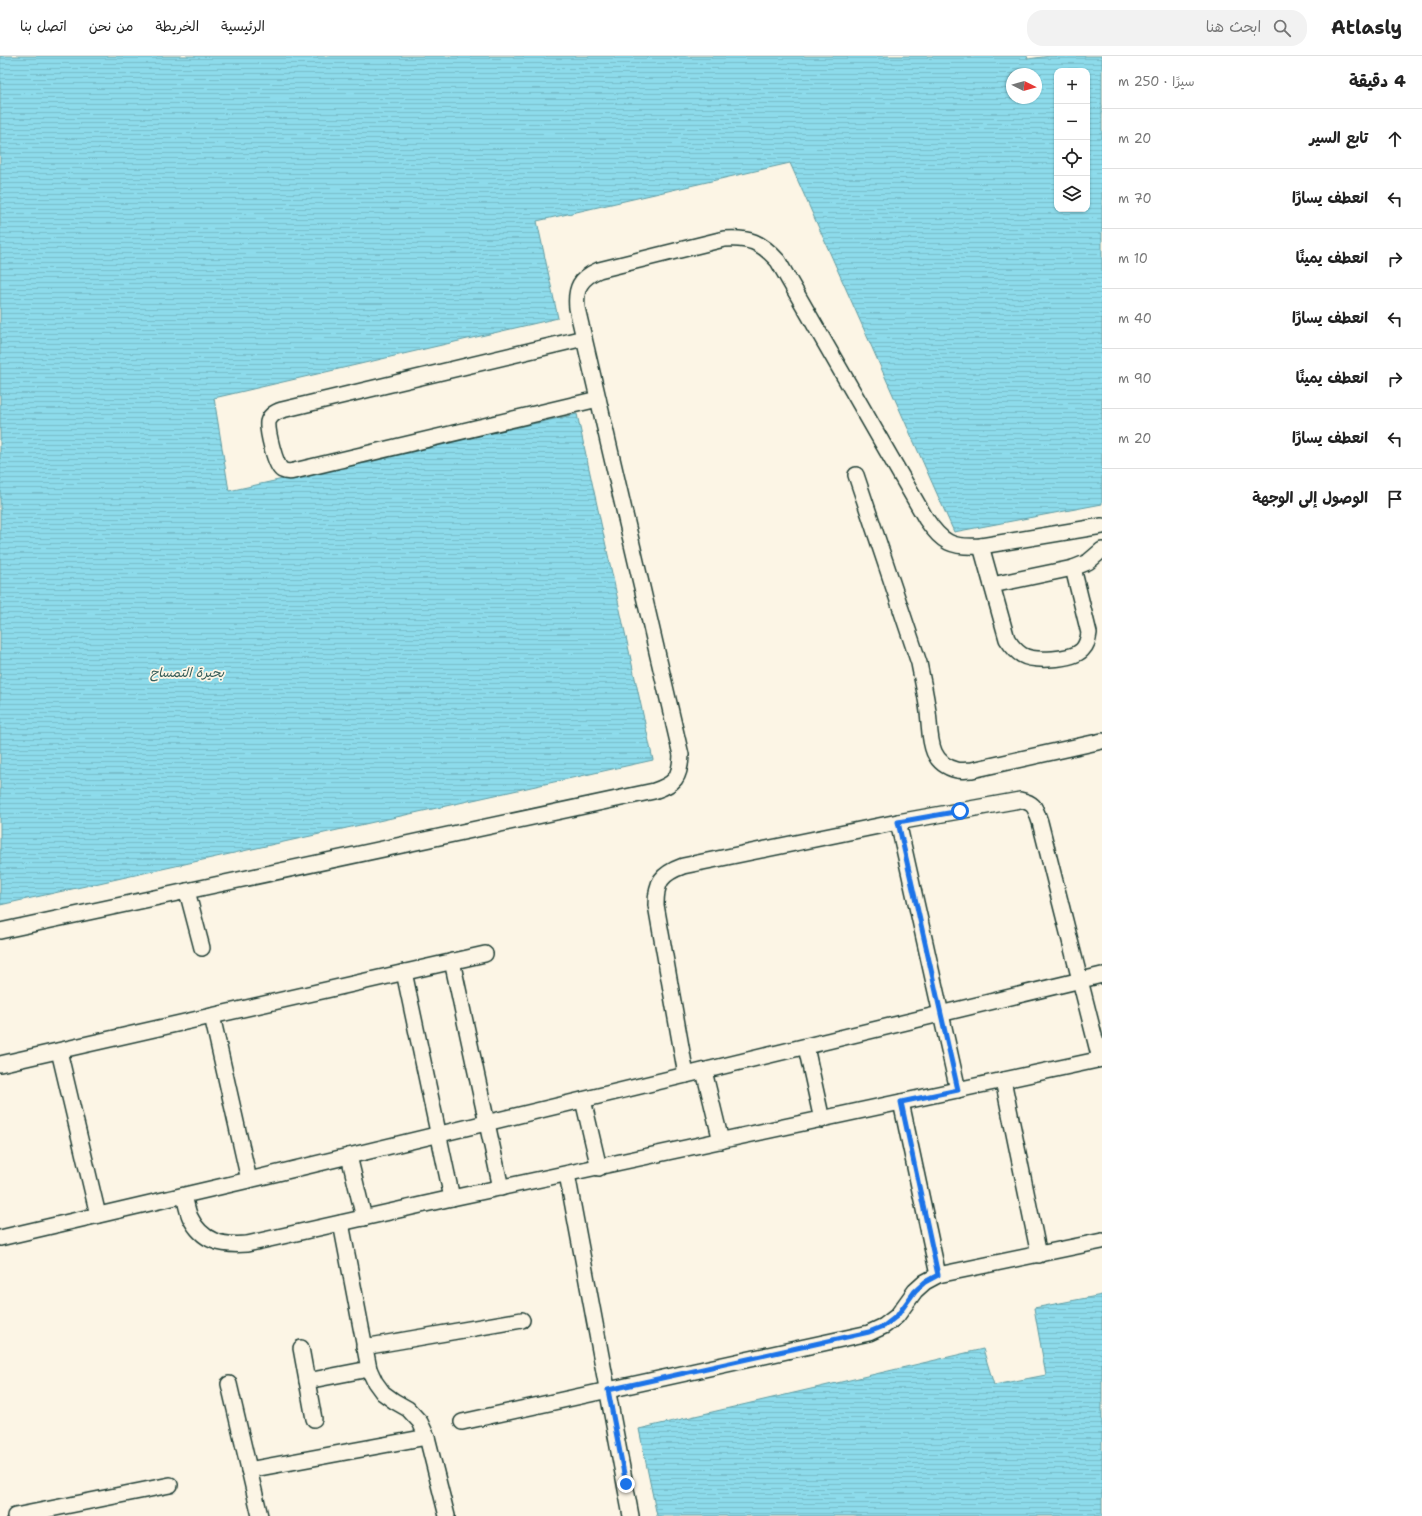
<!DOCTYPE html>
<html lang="ar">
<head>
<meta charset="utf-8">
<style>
	body { margin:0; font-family:"Shantell Sans","Playpen Sans Arabic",sans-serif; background:#f2f2f2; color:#222; direction:rtl }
	.controls { position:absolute; right:12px; top:12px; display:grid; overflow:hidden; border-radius:8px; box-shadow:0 1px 3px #0004 }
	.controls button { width:36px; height:36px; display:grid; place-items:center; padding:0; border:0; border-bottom:1px solid #e0e0e0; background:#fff; color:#222; font:20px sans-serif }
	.compass { position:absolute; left:1006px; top:12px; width:36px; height:36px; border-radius:50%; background:#fff; box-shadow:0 1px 3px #0004; rotate:96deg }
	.stop { position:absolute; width:12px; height:12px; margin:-9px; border:3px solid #1a73e8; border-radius:50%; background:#fff }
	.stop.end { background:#1a73e8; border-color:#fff; box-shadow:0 1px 4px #0008 }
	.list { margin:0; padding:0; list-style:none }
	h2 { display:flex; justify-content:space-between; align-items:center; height:52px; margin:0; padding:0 16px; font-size:17px }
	h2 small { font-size:13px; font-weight:400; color:#767676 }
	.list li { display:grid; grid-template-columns:26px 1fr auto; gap:12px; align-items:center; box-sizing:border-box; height:60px; padding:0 16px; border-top:1px solid #e0e0e0 }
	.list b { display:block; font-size:15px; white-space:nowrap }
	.list em { font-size:13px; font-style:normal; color:#767676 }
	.icon { flex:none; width:22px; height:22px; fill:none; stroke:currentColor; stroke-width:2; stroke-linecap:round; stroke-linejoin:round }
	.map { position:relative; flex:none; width:1102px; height:1460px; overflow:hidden; direction:ltr }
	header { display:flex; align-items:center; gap:24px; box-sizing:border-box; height:56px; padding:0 20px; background:#fff; border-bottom:1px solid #e0e0e0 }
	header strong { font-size:19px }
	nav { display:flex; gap:22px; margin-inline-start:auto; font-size:14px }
	.search { width:280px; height:36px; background:#f2f2f2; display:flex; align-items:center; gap:10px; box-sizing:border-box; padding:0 14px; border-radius:16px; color:#767676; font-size:15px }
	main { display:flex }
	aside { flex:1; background:#fff }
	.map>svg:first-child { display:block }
	.water { fill:url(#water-rules); stroke:#619ca2; fill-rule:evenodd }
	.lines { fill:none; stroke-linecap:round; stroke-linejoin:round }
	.service-casing { stroke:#1f3d34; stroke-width:18 }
	.service { stroke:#fcf5e5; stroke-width:15 }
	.route { stroke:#1a73e8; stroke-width:5 }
	.labels { text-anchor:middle; stroke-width:3.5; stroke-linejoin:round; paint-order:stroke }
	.water-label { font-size:13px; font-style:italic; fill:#355d59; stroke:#fcf5e5 }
</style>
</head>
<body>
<header>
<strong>Atlasly</strong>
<div class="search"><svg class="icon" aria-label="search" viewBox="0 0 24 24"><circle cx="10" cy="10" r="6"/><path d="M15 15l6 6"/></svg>ابحث هنا</div>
<nav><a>الرئيسية</a><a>الخريطة</a><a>من نحن</a><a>اتصل بنا</a></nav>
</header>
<main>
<aside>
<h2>4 دقيقة<small>سيرًا · 250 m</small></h2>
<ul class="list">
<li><svg class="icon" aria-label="ahead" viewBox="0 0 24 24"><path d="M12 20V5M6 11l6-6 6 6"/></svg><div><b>تابع السير</b></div><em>20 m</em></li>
<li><svg class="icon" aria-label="left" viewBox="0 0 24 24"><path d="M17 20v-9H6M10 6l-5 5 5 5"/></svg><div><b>انعطف يسارًا</b></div><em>70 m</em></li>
<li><svg class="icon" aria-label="right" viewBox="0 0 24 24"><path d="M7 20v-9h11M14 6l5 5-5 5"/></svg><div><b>انعطف يمينًا</b></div><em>10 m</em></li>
<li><svg class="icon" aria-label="left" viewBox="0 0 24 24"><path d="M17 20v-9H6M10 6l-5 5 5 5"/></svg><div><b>انعطف يسارًا</b></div><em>40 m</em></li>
<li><svg class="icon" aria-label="right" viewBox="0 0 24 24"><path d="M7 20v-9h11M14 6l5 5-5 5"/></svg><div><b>انعطف يمينًا</b></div><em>90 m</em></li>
<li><svg class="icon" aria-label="left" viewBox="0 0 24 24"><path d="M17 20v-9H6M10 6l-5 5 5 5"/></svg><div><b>انعطف يسارًا</b></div><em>20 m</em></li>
<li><svg class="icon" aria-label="arrive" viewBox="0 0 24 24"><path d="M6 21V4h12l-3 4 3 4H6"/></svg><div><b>الوصول إلى الوجهة</b></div></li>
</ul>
</aside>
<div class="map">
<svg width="1102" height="1460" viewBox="0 0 1102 1460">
	<defs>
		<pattern id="water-rules" width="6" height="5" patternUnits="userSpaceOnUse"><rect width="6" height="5" fill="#8ddbeb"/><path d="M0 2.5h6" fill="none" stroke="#79bdca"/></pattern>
	</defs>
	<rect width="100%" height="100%" fill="#fcf5e5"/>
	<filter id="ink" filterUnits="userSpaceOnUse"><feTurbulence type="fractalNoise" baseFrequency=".025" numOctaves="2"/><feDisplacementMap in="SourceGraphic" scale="8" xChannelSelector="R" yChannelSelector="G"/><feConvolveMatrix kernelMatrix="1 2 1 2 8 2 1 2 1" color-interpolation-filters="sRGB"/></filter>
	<g filter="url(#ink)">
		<!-- water -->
		<g class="water">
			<path d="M0,0H1027L1028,3L1050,0H1102V448L954,476L790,107L537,165L558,262L214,342L229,435L577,358L653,704L0,849ZM1057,15H1087V153H1057ZM1012,18H1036V42H1012Z"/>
			<path d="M1102,1239V1460H657L639,1373L983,1293L994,1329L1046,1319L1034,1252Z"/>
		</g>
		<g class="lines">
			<!-- service casing -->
			<g class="service-casing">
				<g id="service">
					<path d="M584,282L282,354C275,356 270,359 268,366C267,374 275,410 282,414C286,416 290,416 294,415L598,343"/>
					<path d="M856,419L919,607C922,623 926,639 928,656C931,679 927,707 957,714C961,715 967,714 972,714L1102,685"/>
					<path d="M981,490L1007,583C1011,589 1015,595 1022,599C1034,606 1072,604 1082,594C1087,589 1088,584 1089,577L1073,512"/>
					<path d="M992,529L1073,512L1088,506L1102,494"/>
					<path d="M898,766L958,1034"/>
					<path d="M187,835L202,892"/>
					<path d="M0,875L654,735C675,728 680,722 681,699L577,252C575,232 580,222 599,214L724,183C749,181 761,186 778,205L926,463C942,487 952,492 981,490L1102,470"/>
					<path d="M452,905L501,1132"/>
					<path d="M404,916L452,1142"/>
					<path d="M212,960L249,1124"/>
					<path d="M806,991L822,1064"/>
					<path d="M59,995L98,1159"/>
					<path d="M0,1008L485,898"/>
					<path d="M704,1015L721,1085"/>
					<path d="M686,1019L656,849C656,826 661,818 683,810L898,766L1020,744C1035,747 1035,752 1040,766L1100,1003"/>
					<path d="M1003,1024L1039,1199"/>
					<path d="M583,1044L599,1112"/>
					<path d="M901,1046L938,1219"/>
					<path d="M349,1100L364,1162"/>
					<path d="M567,1118L631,1460"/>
					<path d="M184,1140C186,1146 187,1154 190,1161C202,1186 222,1190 247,1188L452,1142L1102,1003"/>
					<path d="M341,1167L369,1313L375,1326L383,1337L394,1345L408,1353L420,1366L427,1381L447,1460"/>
					<path d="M0,1182L249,1124L1102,919"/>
					<path d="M364,1291L522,1264"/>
					<path d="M301,1292L314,1363"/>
					<path d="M307,1325L369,1313"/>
					<path d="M229,1328L260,1460"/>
					<path d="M462,1366L869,1277L884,1270L897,1260L915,1235L925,1226L938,1219L1102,1185"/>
					<path d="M249,1414L427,1381"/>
					<path d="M15,1460L170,1429"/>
				</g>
			</g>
			<!-- service -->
			<use href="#service" class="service"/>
		</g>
	</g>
	<g class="lines" filter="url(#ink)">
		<!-- route -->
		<path class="route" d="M626,1428L608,1334L869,1276L884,1270L897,1260L915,1235L925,1226L938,1219L901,1046L958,1034L898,766L960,755"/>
	</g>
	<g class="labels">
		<!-- water labels -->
		<g class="water-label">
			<text x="187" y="621">بحيرة التمساح</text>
		</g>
	</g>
</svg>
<div class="controls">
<button>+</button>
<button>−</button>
<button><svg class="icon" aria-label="locate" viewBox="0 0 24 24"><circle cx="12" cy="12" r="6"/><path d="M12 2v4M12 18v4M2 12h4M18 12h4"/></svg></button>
<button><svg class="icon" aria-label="layers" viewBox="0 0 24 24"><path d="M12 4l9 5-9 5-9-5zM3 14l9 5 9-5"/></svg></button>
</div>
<svg class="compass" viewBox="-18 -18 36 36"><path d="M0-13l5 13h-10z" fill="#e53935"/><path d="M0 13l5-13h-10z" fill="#767676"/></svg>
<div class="stop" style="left:960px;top:755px"></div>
<div class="stop end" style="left:626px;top:1428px"></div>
</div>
</main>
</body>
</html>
